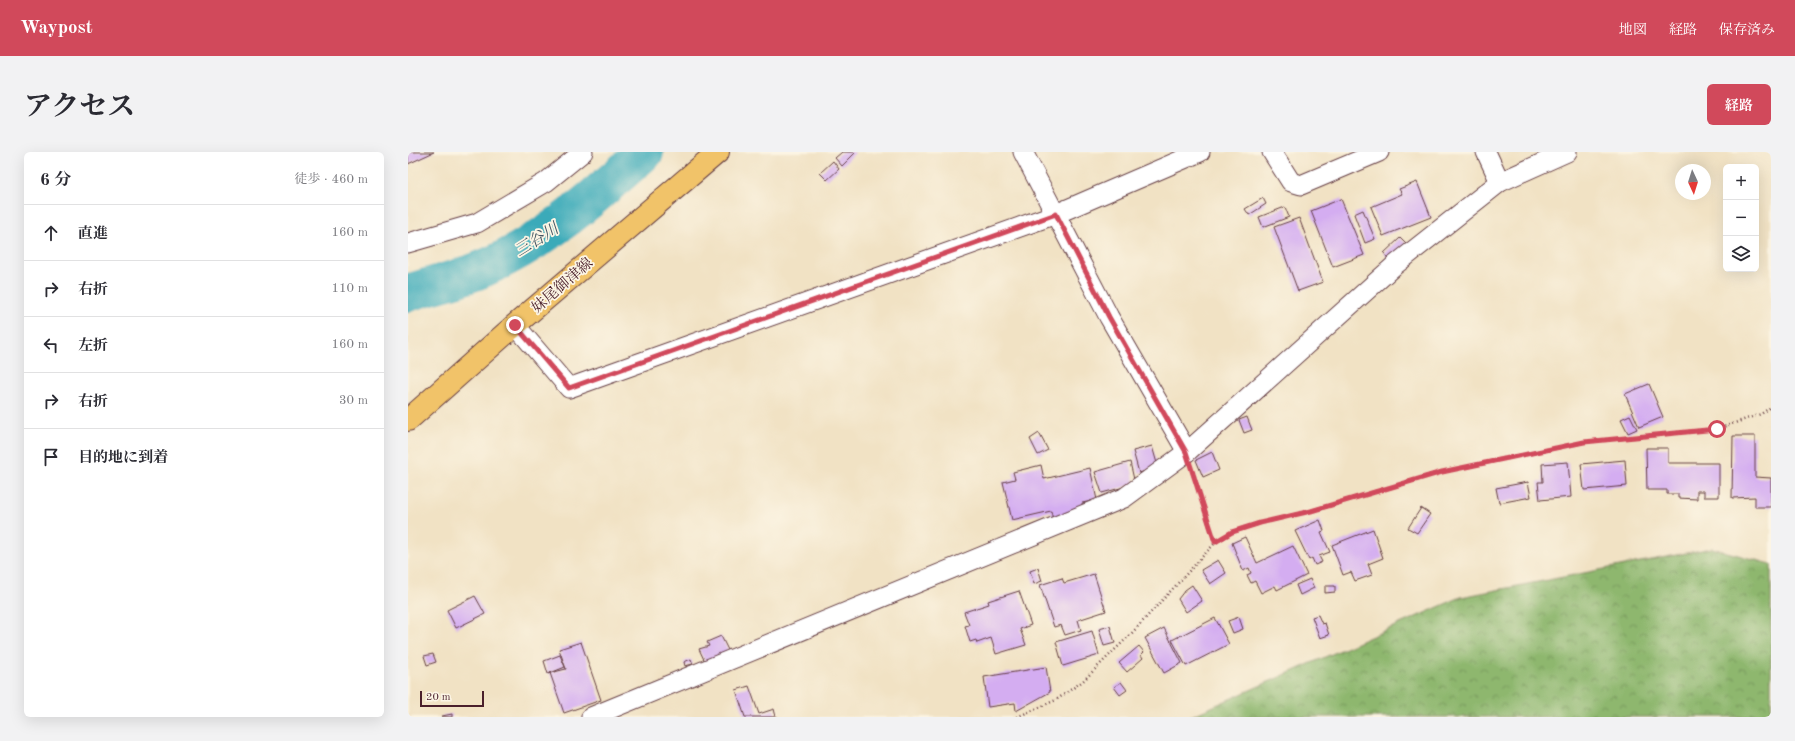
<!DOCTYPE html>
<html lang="ja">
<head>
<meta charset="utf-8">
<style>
	body { margin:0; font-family:"Old Standard TT","Noto Serif JP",serif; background:#f2f2f3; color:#2b2b33 }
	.controls { position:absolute; right:12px; top:12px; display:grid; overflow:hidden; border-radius:6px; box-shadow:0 4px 16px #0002 }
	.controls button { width:36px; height:36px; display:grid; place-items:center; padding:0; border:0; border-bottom:1px solid #e1e1e2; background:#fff; color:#2b2b33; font:20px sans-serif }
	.compass { position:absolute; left:1267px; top:12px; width:36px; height:36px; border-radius:50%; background:#fff; box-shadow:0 4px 16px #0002; rotate:176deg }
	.scale { position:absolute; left:12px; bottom:10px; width:64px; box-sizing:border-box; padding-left:4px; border:2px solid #4a1f2b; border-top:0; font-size:11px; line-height:14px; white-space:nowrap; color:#4a1f2b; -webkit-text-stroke:3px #fcf5e5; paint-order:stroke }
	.stop { position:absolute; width:12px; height:12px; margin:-9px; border:3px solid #d1495b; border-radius:50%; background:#fff }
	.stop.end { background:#d1495b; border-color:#fff; box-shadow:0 1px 4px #0008 }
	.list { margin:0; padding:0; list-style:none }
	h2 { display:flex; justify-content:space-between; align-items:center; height:52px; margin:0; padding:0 16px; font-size:17px }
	h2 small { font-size:13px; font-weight:400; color:#7c7c81 }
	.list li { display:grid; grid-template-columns:26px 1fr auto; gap:12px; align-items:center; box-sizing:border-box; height:56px; padding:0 16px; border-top:1px solid #e1e1e2 }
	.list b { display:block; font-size:15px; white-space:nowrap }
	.list em { font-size:13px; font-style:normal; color:#7c7c81 }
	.icon { flex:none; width:22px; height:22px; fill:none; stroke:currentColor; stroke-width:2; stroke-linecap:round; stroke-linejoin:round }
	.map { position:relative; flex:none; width:1363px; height:565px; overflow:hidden; border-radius:6px }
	header { display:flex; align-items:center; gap:24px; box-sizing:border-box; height:56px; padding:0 20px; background:#d1495b; color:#fff }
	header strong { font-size:19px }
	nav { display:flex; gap:22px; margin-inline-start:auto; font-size:14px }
	.intro { display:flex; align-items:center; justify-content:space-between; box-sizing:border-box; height:96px; padding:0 24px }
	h1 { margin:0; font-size:28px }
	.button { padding:10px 18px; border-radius:6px; background:#d1495b; color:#fff; font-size:14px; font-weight:700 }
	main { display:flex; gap:24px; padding:0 24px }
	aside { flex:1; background:#fff; border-radius:6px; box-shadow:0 4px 16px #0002 }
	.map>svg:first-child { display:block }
	.forest { fill:url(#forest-crowns); stroke:#6c6b4c }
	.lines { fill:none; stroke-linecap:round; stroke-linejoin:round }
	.river { stroke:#3baab9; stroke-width:38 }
	.building { fill:#d4adf1 }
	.street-casing { stroke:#633c42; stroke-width:21 }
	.primary-casing { stroke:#633c42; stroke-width:24 }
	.path { stroke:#633c42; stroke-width:2.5; stroke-dasharray:1 3; stroke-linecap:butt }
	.street { stroke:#fff; stroke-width:19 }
	.primary { stroke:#f1c369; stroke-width:22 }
	.route { stroke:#d1495b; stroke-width:5 }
	.labels { text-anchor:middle; stroke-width:3.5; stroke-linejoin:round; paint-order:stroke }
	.street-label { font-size:15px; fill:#4a1f2b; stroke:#fcf5e5 }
	.water-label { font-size:16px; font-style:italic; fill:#445764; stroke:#fcf5e5 }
</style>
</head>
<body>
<header>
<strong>Waypost</strong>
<nav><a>地図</a><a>経路</a><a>保存済み</a></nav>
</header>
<div class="intro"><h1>アクセス</h1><a class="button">経路</a></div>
<main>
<aside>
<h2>6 分<small>徒歩 · 460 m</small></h2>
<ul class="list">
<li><svg class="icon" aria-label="ahead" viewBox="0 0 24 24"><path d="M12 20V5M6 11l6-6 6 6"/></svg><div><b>直進</b></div><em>160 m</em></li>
<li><svg class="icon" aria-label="right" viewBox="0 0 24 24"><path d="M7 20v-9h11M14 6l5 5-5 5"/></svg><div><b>右折</b></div><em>110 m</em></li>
<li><svg class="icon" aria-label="left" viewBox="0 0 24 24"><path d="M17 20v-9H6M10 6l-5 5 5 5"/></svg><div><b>左折</b></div><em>160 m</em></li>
<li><svg class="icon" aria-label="right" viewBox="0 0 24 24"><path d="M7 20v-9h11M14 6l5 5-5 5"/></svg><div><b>右折</b></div><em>30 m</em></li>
<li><svg class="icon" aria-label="arrive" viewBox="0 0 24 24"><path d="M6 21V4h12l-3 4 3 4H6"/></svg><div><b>目的地に到着</b></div></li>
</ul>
</aside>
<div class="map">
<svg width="1363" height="565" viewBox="0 0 1363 565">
	<defs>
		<pattern id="forest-crowns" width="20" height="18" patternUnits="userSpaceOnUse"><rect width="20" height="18" fill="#8eb76e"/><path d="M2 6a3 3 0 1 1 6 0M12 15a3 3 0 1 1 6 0" fill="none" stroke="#76945b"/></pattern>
	</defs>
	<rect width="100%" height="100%" fill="#fcf5e5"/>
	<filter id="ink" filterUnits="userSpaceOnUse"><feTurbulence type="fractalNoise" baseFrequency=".025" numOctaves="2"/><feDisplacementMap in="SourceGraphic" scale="8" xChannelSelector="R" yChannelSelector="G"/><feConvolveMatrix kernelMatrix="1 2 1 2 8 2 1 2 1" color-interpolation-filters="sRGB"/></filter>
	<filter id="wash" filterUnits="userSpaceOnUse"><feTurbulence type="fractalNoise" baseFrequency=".012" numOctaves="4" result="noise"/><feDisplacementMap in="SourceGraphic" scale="16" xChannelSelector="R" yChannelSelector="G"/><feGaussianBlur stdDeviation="0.9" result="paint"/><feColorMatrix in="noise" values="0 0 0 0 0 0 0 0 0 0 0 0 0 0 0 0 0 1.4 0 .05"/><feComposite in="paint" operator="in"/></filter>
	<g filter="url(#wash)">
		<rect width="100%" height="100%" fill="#f1e2c4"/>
		<!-- forest -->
		<path class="forest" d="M1304,396L1363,412V565H781L1053,445Z"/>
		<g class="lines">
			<!-- river -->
			<path class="river" d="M0,141C26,132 56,126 81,114C141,87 188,43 237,0"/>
		</g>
		<g id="blocks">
			<!-- building -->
			<g class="building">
				<path d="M0,0H26L0,12Z"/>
				<path d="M434,0H446L447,1L434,14L427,6Z"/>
				<path d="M425,9L431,17L419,28L412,21Z"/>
				<path d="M1009,30L1023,65L975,84L963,55L994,42L991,37Z"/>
				<path d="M855,46L858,52L841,63L837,57Z"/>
				<path d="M933,47L956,103L925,115L903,59Z"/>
				<path d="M877,55L881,65L855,75L851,65Z"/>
				<path d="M955,58L967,87L957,91L946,62Z"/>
				<path d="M891,66L915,130L890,139L866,75Z"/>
				<path d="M992,86L998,92L981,107L976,101Z"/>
				<path d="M1241,232L1255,265L1231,275L1217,242Z"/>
				<path d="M1222,263L1229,277L1220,281L1213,267Z"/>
				<path d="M839,265L844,278L836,281L831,268Z"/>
				<path d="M631,281L640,298L630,303L622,287Z"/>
				<path d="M1325,284H1347V325L1363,326V355H1347V345L1324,346Z"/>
				<path d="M744,294L750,315L731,321L725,299Z"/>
				<path d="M1238,296H1260V311H1311V345H1296V339H1289V347L1270,346V342H1259V338H1239Z"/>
				<path d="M804,300L811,318L795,325L788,308Z"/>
				<path d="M1217,308L1219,334L1176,338L1173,312Z"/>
				<path d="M722,310L727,332L694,341L687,320Z"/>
				<path d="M1160,310L1163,345L1132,348L1130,330H1135L1134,312Z"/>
				<path d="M633,313L636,327L682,316L689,348L674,351L675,358L645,368L643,359L604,368L595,330L607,327L605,320Z"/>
				<path d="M1120,330L1123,345L1091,351L1088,336Z"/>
				<path d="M1013,356L1022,362L1009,381L1000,376Z"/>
				<path d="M912,368L916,379L913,380L922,400L911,404L914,410L907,413L904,406L901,408L887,379Z"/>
				<path d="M965,377L975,406L960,412L964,423L947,429L943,420L935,423L924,393Z"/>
				<path d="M837,385L849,411L885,394L899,423L869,438L867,434L853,441L847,429L843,431L839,423L843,421L841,416L835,419L824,391Z"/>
				<path d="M810,408L818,421L802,432L793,418Z"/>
				<path d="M630,416L634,429L626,432L622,419Z"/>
				<path d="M686,422L698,459L670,468L673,478L657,483L653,473L646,475L632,433L654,426L656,431Z"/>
				<path d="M902,427L906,436L892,443L888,433Z"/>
				<path d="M784,433L794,449L778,460L770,447L777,438Z"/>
				<path d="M917,434H927V440L917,441Z"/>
				<path d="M611,439L623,473L612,477L618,493L588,502L583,486L569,491L568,488L562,490L557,474L561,473L556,460L581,452L580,449Z"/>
				<path d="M67,444L77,462L48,476L39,458Z"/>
				<path d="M910,463L914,472L917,471L921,483L912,486L904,465Z"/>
				<path d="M831,465L835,477L825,481L820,469Z"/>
				<path d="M807,466L821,492L778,514L764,488Z"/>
				<path d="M702,474L707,491L696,494L691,477Z"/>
				<path d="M756,476L774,511L756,521L737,486Z"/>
				<path d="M684,479L691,503L655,514L648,490Z"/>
				<path d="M313,484L322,502L298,512L291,497L301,494L299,490Z"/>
				<path d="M173,490L193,548L156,561L142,521L158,517L151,497Z"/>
				<path d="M731,494L736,500L733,503L735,506L719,520L711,511Z"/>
				<path d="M25,502L28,510L19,513L16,504Z"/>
				<path d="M152,503L157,515L140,522L136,509Z"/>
				<path d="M283,507L285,512L277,514L276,510Z"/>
				<path d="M638,515L642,540L608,559L607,551L580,555L576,525Z"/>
				<path d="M713,530L719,538L712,543L706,535Z"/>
				<path d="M341,534L351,562L366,557L368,565H337L328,538Z"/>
				<path d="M44,562V565H34V564Z"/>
			</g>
		</g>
	</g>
	<g filter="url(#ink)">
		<use href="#blocks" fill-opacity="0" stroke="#633c42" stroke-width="1"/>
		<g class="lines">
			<!-- street casing -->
			<g class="street-casing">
				<g id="street">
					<path d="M615,0L701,165L779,300"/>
					<path d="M864,0L883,30L893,33L971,0"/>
					<path d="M1078,0L1092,30"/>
					<path d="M0,91L69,71L138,30L175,0"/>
					<path d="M107,173L161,236L648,62L792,0"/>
					<path d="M183,565L716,346L779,300L987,113L1092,30L1159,0"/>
				</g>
			</g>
			<!-- primary casing -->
			<g class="primary-casing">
				<path id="primary" d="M0,268L107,173L310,0"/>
			</g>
			<!-- path -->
			<g class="path">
				<path d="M785,320L807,391"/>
				<path d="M609,565L648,548L675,529L723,482L807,391L824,380L852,371L903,359L1034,320L1176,290L1309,277L1353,262L1363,255"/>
			</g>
			<!-- street -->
			<use href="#street" class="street"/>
			<!-- primary -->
			<use href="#primary" class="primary"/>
		</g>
	</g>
	<g class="lines" filter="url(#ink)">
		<!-- route -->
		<path class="route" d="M107,173L161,236L648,62L701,165L778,300L807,390L824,380L852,371L903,359L1034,320L1176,290L1309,277"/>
	</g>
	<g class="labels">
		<!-- street labels -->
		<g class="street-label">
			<text transform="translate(154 133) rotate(-41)" y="5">妹尾御津線</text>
		</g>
		<!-- water labels -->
		<g class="water-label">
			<text transform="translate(128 87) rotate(-32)" y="6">三谷川</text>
		</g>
	</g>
</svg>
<div class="controls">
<button>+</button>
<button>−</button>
<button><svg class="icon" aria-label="layers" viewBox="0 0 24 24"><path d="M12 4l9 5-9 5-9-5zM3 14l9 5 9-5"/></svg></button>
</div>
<svg class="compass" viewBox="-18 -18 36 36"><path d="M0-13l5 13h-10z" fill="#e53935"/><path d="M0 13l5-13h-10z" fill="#7c7c81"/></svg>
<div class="scale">20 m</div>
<div class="stop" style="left:1309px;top:277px"></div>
<div class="stop end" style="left:107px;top:173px"></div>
</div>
</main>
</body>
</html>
